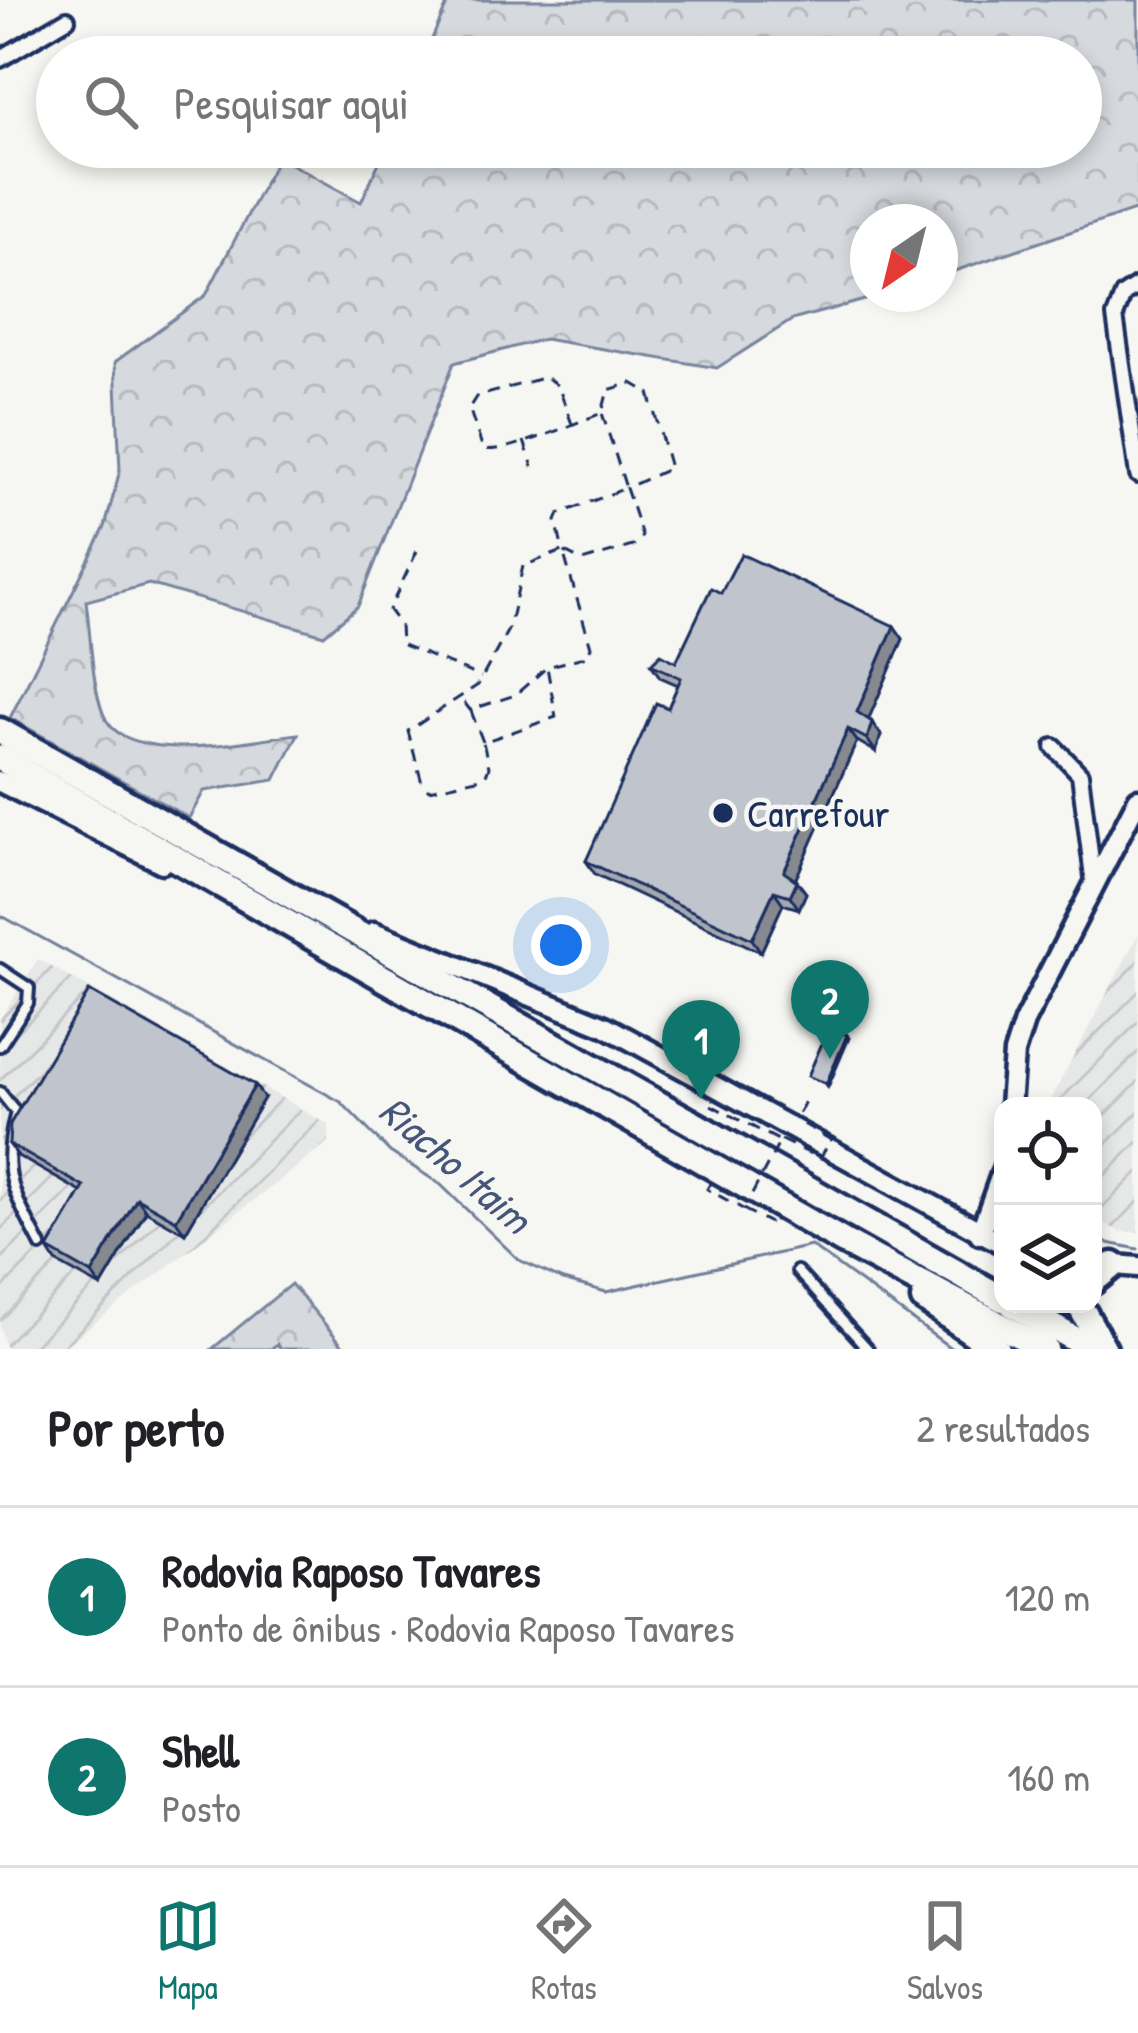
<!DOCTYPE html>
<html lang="pt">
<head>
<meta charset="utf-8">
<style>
	body { margin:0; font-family:"Patrick Hand",sans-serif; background:#f6f6f6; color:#202124 }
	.controls { position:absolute; right:36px; bottom:36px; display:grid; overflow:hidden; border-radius:24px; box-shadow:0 6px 18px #0003 }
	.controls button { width:108px; height:108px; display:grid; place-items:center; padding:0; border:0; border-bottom:3px solid #e0e0e0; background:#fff; color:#202124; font:60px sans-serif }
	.compass { position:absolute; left:850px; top:204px; width:108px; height:108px; border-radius:50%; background:#fff; box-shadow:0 6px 18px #0003; rotate:215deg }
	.you { position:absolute; left:561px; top:945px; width:42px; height:42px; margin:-30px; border:9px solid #fff; border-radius:50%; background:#1a73e8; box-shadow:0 0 0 18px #1a73e833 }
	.badge { display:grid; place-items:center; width:78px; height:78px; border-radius:50%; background:#0f766e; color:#fff; font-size:39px; font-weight:700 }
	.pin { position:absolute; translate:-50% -99px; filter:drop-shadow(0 3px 6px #0008) }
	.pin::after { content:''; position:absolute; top:63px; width:42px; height:36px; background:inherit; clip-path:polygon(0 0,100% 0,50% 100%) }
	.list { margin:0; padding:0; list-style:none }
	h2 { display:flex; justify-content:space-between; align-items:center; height:156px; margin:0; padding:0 48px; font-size:51px }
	h2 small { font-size:39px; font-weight:400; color:#757577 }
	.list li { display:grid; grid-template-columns:78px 1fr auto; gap:36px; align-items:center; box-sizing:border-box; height:180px; padding:0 48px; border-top:3px solid #e0e0e0 }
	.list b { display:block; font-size:45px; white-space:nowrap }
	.list p { margin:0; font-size:39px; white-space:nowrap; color:#757577 }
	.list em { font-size:39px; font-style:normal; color:#757577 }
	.icon { flex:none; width:66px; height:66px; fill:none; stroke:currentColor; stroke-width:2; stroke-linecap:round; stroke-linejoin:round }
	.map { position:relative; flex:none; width:1138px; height:1349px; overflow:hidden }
	.search { position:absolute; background:#fff; box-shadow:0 6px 18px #0003; left:36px; right:36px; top:36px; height:132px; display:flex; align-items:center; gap:30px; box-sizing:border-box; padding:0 42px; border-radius:66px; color:#757577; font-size:45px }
	.sheet { height:516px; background:#fff }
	nav { display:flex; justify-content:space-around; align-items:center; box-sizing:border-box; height:168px; border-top:3px solid #e0e0e0; background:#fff; font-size:33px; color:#757577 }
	nav a { display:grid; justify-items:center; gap:6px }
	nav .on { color:#0f766e }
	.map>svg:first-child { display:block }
	.industrial { fill:url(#industrial-furrows) }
	.forest { fill:url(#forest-crowns); stroke:#78849e; stroke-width:3 }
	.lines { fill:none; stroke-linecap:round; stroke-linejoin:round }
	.stream { stroke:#717e99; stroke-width:3 }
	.lane-casing { stroke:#1b2f5e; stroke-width:16 }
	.street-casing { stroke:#1b2f5e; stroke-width:22 }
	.secondary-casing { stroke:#1b2f5e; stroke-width:27 }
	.highway-casing { stroke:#1b2f5e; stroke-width:33 }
	.path { stroke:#1b2f5e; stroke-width:3; stroke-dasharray:12 9; stroke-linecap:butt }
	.lane { stroke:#f6f6f2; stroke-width:8 }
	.street { stroke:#f6f6f2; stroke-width:14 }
	.secondary { stroke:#f6f6f2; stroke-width:18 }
	.highway { stroke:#f6f6f2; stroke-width:24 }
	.path-bridge { stroke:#1b2f5e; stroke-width:3; stroke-dasharray:12 9; stroke-linecap:butt }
	.wall { fill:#a5a9b0; stroke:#1b2f5e; stroke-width:3 }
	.shaded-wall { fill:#868990; stroke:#1b2f5e; stroke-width:3 }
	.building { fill:#c0c4cd; stroke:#1b2f5e; stroke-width:3 }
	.poi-dot { fill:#1b2f5e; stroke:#f6f6f2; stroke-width:4.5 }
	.labels { text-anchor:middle; stroke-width:9; stroke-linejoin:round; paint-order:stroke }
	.poi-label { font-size:39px; fill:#1b2f5e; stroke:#f6f6f2; text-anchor:start }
	.water-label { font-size:42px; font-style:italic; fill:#46567b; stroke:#f6f6f2 }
</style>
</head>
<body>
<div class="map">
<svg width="1138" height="1349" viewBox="0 0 1138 1349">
	<defs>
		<pattern id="industrial-furrows" width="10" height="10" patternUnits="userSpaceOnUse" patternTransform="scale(3)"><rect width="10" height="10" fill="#e6e7e7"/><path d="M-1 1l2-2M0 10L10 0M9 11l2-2" fill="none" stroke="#c5c6c9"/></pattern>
		<pattern id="forest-crowns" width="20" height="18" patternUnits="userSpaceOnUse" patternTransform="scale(3)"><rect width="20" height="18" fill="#d6d9dd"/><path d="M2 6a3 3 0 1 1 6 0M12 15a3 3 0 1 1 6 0" fill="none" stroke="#b7bbc0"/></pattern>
	</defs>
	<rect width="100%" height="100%" fill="#f6f6f2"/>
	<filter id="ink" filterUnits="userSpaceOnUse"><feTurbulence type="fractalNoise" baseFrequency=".00833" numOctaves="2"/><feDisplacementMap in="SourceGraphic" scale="24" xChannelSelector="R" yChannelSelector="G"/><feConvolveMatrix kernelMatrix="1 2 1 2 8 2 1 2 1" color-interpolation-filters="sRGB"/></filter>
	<g filter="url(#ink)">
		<!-- industrial -->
		<g class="industrial">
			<path d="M1138,935V1232H1121L1093,1218V1106H1047Z"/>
			<path d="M38,959L329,1125V1142L61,1349H6L0,1327V1019Z"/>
		</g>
		<!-- forest -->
		<g class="forest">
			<path d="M449,0H1138V209L940,276V222H868V294H886L792,320L717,368L544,339L454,363L358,606L324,635L149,584L86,601C91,636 91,680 103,713C123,770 252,739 298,734L275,780L204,791L189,818L10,718L105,527L120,470L115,362L206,295L278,157L361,202L386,147H1081V57H424Z"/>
			<path d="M291,1284L346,1349H281L277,1344L271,1349H212Z"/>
		</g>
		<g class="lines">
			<!-- stream -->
			<g class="stream">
				<path d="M0,915L341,1102L390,1152L440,1184L519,1260L563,1280L606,1292L811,1246L952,1349"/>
				<path d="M1093,1240L1138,1249"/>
			</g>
			<!-- lane casing -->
			<g class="lane-casing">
				<g id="lane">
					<path d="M0,969L29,988L28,1003L0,1046"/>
					<path d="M0,1092L16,1112C0,1173 13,1192 41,1246"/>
					<path d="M797,1271L868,1349"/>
				</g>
			</g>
			<!-- street casing -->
			<g class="street-casing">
				<g id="street">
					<path d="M0,59L67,19"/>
					<path d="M1138,285L1123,295L1115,316L1138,475"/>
					<path d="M1054,747L1080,774L1094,885"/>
				</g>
			</g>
			<!-- secondary casing -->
			<g class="secondary-casing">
				<g id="secondary">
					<path d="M0,782L162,863"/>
					<path d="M374,932L605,1026L1003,1244"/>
					<path d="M1010,1106L1014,1053L1024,1022L1138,799"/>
					<path d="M980,1234L1003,1169"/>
					<path d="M1093,1263L1138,1267"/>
				</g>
			</g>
			<!-- highway casing -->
			<g class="highway-casing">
				<g id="highway">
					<path d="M0,731L1003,1299"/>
					<path d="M0,758L844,1242L1045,1349"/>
					<path d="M1093,1281L1113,1265"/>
					<path d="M924,1299L996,1349"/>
					<path d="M1012,1304L1092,1349"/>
					<path d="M1079,1304L1104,1349"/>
				</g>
			</g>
			<!-- path -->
			<g class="path">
				<path d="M572,424L558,386L546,377L476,397L469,408L483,449C508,454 574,423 602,413L608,390L632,383L649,393L670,468L626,488L642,536L636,545L582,561L563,551L591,647L587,656L547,667L556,717L483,742L489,767L485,777L429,790L422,783L408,731L478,685L509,628L523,566L563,551L556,521L559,514L626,488L602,413"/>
				<path d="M524,441L533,467"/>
				<path d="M417,551L389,610L400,625L401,644L481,677"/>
				<path d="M464,702L470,710L515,695L546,668"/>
				<path d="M471,711L483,742"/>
				<path d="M799,1113L805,1101"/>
				<path d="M743,1209L770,1223"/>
			</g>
			<!-- lane -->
			<use href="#lane" class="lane"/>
			<!-- street -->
			<use href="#street" class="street"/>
			<!-- secondary -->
			<use href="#secondary" class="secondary"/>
			<!-- highway -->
			<use href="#highway" class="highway"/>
			<!-- path-bridge -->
			<g class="path-bridge">
				<path d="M711,1105L780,1141L747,1204L710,1184L707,1189L743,1209"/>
				<path d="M781,1140L820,1158L831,1140L795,1119"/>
			</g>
		</g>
		<!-- wall -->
		<g class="wall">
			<path d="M721,593L894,626L903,639L868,720L881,735L876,752L857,741L795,880L806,893L799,909L783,904L761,952L595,874L586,861L668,708L678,685L660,677L651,664L676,662Z"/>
			<path d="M264,1098L185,1233L146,1211L101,1287L56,1262L48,1249L81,1192L18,1156L9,1144Z"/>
		</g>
		<!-- shaded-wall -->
		<g class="shaded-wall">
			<path d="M894,626L903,639L866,725L857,712Z"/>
			<path d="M872,722L881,735L876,752L867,739Z"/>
			<path d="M848,729L857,741L793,885L784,872Z"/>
			<path d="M797,881L806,893L799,909L790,896Z"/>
			<path d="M774,891L783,904L761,952L752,939Z"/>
			<path d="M847,1035L849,1038L828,1087L826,1084Z"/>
			<path d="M255,1085L264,1098L185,1233L176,1220Z"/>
			<path d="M137,1198L146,1211L101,1287L92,1274Z"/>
		</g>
		<!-- building -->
		<g class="building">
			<path d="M741,554L894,626L857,712L872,722L867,739L848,729L784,872L797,881L790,896L774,891L752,939L586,861L656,703L668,708L681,678L651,664L661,654L676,662L711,588L721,593Z"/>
			<path d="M89,991L255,1085L176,1220L137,1198L92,1274L48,1249L84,1187L9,1144L10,1124Z"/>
			<path d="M829,1027L847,1035L826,1084L808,1076Z"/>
		</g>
	</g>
	<!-- markers -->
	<circle class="poi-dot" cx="723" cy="813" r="12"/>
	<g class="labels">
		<!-- poi labels -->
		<g class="poi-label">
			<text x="747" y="827">Carrefour</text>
		</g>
		<!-- water labels -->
		<g class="water-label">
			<text transform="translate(456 1164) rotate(41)" y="15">Riacho Itaim</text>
		</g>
	</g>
</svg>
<div class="controls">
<button><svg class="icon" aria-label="locate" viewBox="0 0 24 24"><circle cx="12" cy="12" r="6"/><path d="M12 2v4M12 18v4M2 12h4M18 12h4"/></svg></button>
<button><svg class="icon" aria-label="layers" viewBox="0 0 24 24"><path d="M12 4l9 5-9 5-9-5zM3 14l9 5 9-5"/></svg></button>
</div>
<svg class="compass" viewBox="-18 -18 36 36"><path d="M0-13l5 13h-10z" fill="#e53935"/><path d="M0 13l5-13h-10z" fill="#757577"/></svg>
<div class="you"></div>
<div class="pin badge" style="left:701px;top:1099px">1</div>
<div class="pin badge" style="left:830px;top:1059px">2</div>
<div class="search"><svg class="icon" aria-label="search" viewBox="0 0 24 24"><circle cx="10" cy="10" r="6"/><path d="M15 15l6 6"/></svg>Pesquisar aqui</div>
</div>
<section class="sheet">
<h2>Por perto<small>2 resultados</small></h2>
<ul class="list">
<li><span class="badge">1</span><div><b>Rodovia Raposo Tavares</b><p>Ponto de ônibus · Rodovia Raposo Tavares</p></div><em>120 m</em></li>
<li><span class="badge">2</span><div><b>Shell</b><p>Posto</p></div><em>160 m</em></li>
</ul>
</section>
<nav>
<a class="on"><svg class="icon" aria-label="map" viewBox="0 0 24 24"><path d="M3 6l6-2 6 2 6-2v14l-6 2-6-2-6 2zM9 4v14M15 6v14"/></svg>Mapa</a>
<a><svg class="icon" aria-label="directions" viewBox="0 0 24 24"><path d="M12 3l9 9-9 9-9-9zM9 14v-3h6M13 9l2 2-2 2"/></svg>Rotas</a>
<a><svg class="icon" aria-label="saved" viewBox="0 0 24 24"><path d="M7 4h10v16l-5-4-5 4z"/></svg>Salvos</a>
</nav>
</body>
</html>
